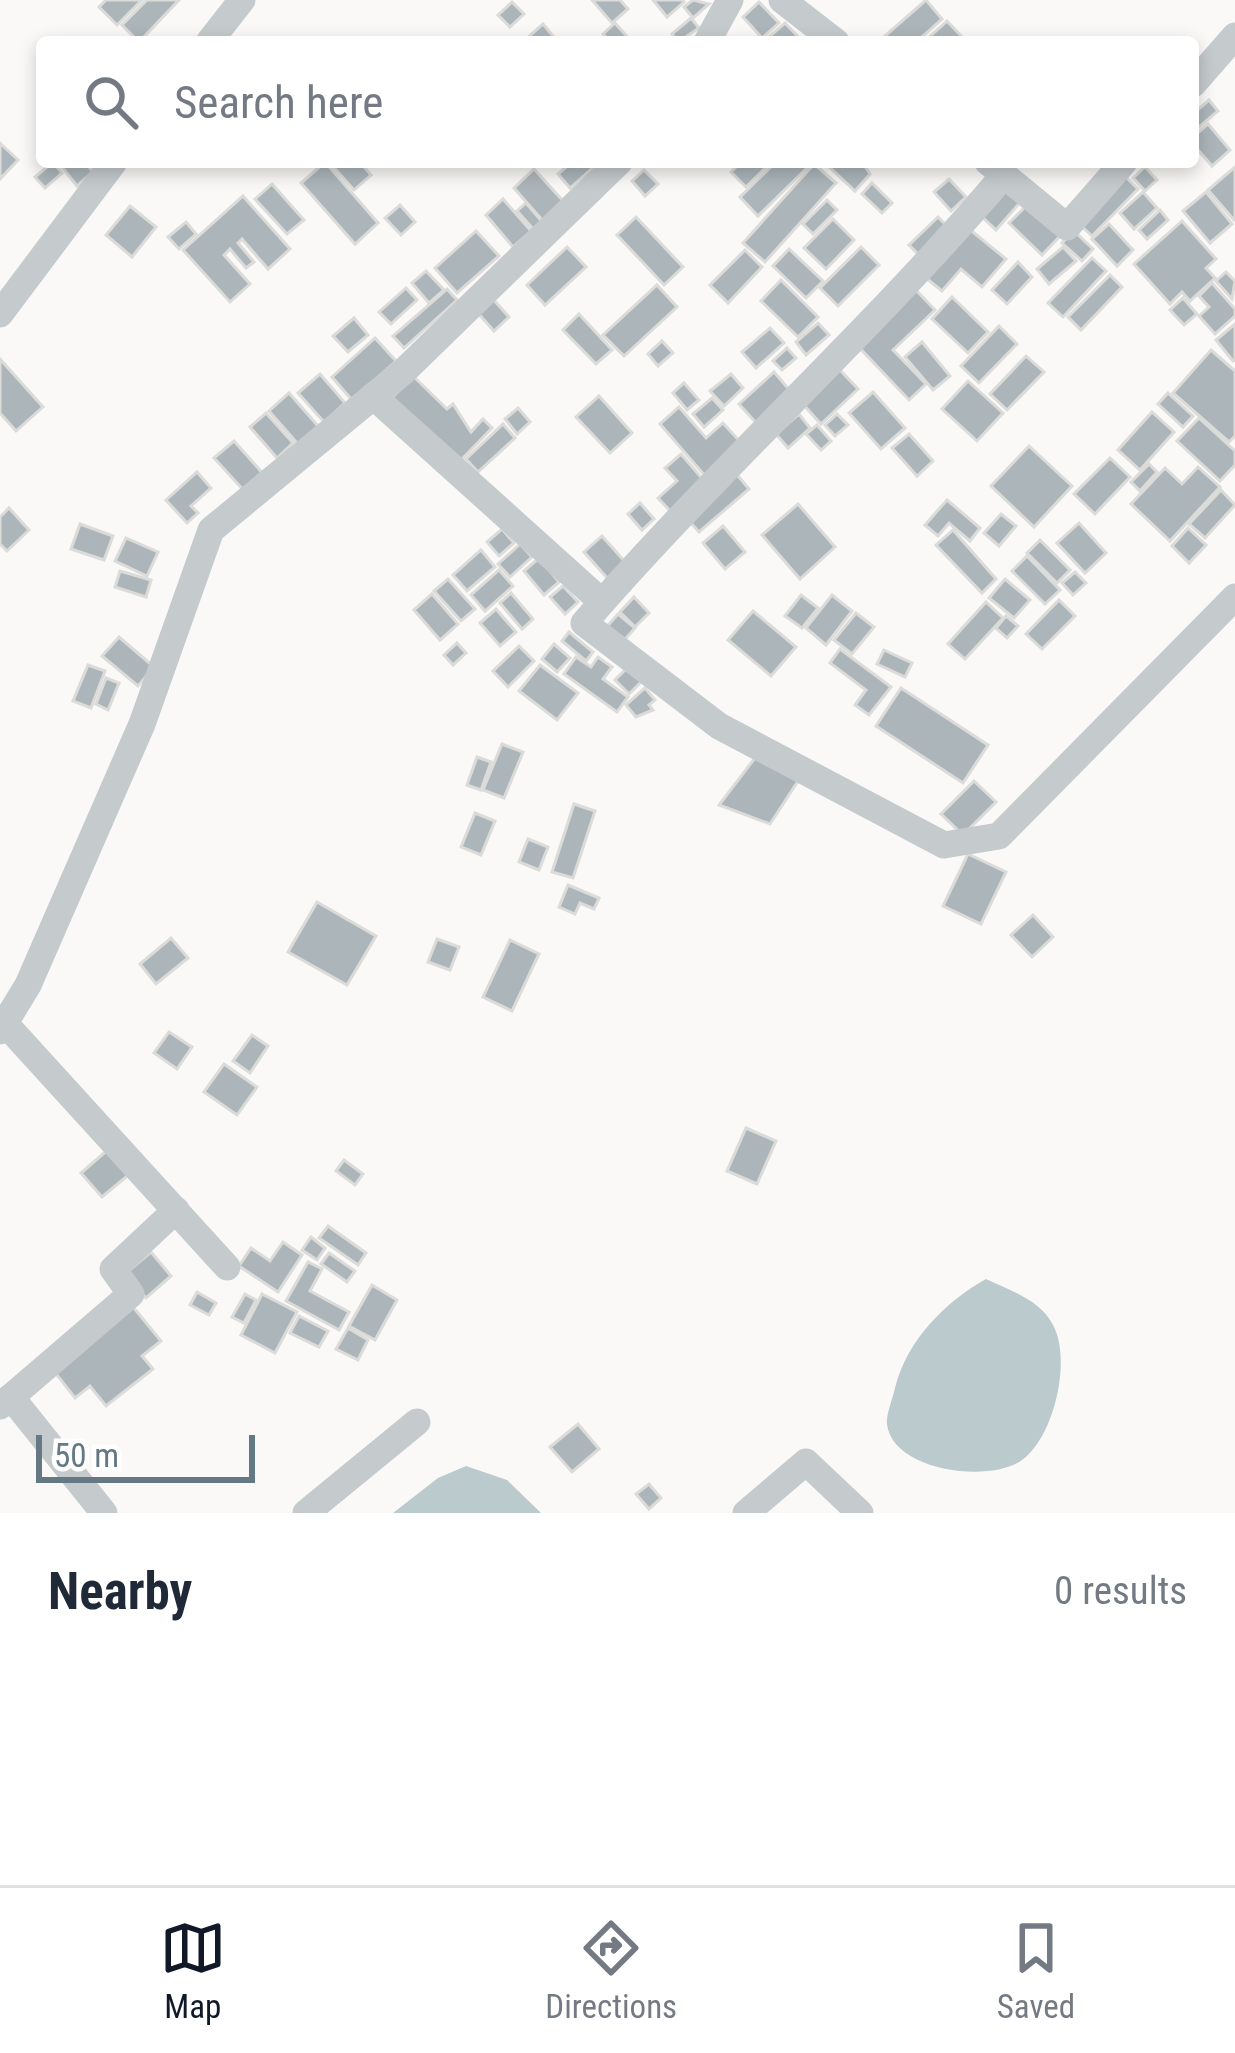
<!DOCTYPE html>
<html lang="en">
<head>
<meta charset="utf-8">
<style>
	body { margin:0; font-family:"Roboto Condensed",sans-serif; background:#f2f2f3; color:#1f2937 }
	.scale { position:absolute; left:36px; bottom:30px; width:219px; box-sizing:border-box; padding-left:12px; border:6px solid #647983; border-top:0; font-size:33px; line-height:42px; white-space:nowrap; color:#647983; -webkit-text-stroke:9px #fff; paint-order:stroke }
	.list { margin:0; padding:0; list-style:none }
	h2 { display:flex; justify-content:space-between; align-items:center; height:156px; margin:0; padding:0 48px; font-size:51px }
	h2 small { font-size:39px; font-weight:400; color:#747a83 }
	.icon { flex:none; width:66px; height:66px; fill:none; stroke:currentColor; stroke-width:2; stroke-linecap:round; stroke-linejoin:round }
	.map { position:relative; flex:none; width:1235px; height:1513px; overflow:hidden }
	.search { position:absolute; background:#fff; box-shadow:0 6px 18px #0003; left:36px; right:36px; top:36px; height:132px; display:flex; align-items:center; gap:30px; box-sizing:border-box; padding:0 42px; border-radius:12px; color:#747a83; font-size:45px }
	.sheet { height:372px; background:#fff }
	nav { display:flex; justify-content:space-around; align-items:center; box-sizing:border-box; height:168px; border-top:3px solid #e0e1e3; background:#fff; font-size:33px; color:#747a83 }
	nav a { display:grid; justify-items:center; gap:6px }
	nav .on { color:#111827 }
	.map>svg:first-child { display:block }
	.water { fill:#bbcacc }
	.building { fill:#acb6ba; stroke:#dbdbd9; stroke-width:3 }
	.lines { fill:none; stroke-linecap:round; stroke-linejoin:round }
	.street { stroke:#c5cacd; stroke-width:27 }
</style>
</head>
<body>
<div class="map">
<svg width="1235" height="1513" viewBox="0 0 1235 1513">
	<rect width="100%" height="100%" fill="#faf9f7"/>
	<!-- water -->
	<g class="water">
		<path d="M986,1279C1009,1290 1041,1300 1053,1325C1072,1360 1054,1437 1022,1460C990,1484 892,1471 887,1424C886,1414 893,1398 895,1388C907,1340 945,1302 986,1279Z"/>
		<path d="M466,1466L507,1480L541,1513H393L438,1478Z"/>
	</g>
	<!-- building -->
	<g class="building">
		<path d="M106,0H142L117,25L99,7Z"/>
		<path d="M147,0H179L139,42L122,25Z"/>
		<path d="M592,0H620L628,9L612,23Z"/>
		<path d="M653,0H682L684,2L667,17Z"/>
		<path d="M693,0L709,4L693,18L684,7Z"/>
		<path d="M926,0L942,19L916,42H878Z"/>
		<path d="M512,2L524,14L510,27L498,15Z"/>
		<path d="M759,2L779,23L762,38L743,17Z"/>
		<path d="M691,18L699,28L678,42L672,34Z"/>
		<path d="M947,21L962,37L957,42H924Z"/>
		<path d="M615,23L630,40L628,42H610L603,34Z"/>
		<path d="M785,23L803,42H775L770,36Z"/>
		<path d="M543,24L558,42H523Z"/>
		<path d="M1209,100L1218,111L1193,132V114Z"/>
		<path d="M1208,124L1230,150L1212,166L1193,144V137Z"/>
		<path d="M0,143L18,160L0,179Z"/>
		<path d="M53,162L62,173L45,188L35,177Z"/>
		<path d="M58,162H85L93,172L77,186Z"/>
		<path d="M325,162L378,223L355,244L301,183Z"/>
		<path d="M360,162L371,175L354,190L330,163Z"/>
		<path d="M572,162L597,164L570,188L558,174Z"/>
		<path d="M741,162H767L769,164L746,187L731,172Z"/>
		<path d="M776,162H813L758,216L740,197Z"/>
		<path d="M824,162H862L870,174L855,191Z"/>
		<path d="M814,164L836,183L765,262L743,243Z"/>
		<path d="M1145,167L1157,180L1145,191L1133,178Z"/>
		<path d="M1235,167V219L1234,220L1208,190Z"/>
		<path d="M534,169L564,202L543,221L514,188Z"/>
		<path d="M644,170L658,184L645,196L632,181Z"/>
		<path d="M1123,174L1138,189L1092,236L1077,222Z"/>
		<path d="M949,179L966,197L951,211L934,192Z"/>
		<path d="M1003,181L1023,199L996,230L976,211Z"/>
		<path d="M872,183L892,203L882,213L862,194Z"/>
		<path d="M272,184L304,220L287,234L255,199Z"/>
		<path d="M1143,192L1157,208L1134,229L1120,213Z"/>
		<path d="M1206,192L1232,224L1210,243L1183,211Z"/>
		<path d="M243,196L290,249L268,269L242,239L238,243L254,262L246,268L230,249L224,255L250,284L230,302L183,250Z"/>
		<path d="M503,199L531,231L513,247L486,215Z"/>
		<path d="M827,200L837,210L813,234L803,224Z"/>
		<path d="M526,203L544,224L536,232L517,211Z"/>
		<path d="M1028,204L1061,235L1042,255L1009,223Z"/>
		<path d="M400,205L415,222L401,235L385,218Z"/>
		<path d="M130,206L156,227L132,257L106,235Z"/>
		<path d="M1160,210L1168,220L1147,239L1139,230Z"/>
		<path d="M636,217L683,267L664,285L617,235Z"/>
		<path d="M938,217L951,230L922,258L909,245Z"/>
		<path d="M833,219L854,240L826,269L804,248Z"/>
		<path d="M1182,221L1216,259L1206,268L1215,278L1190,301L1182,292L1170,304L1134,264Z"/>
		<path d="M186,222L196,234L179,249L168,237Z"/>
		<path d="M1109,224L1133,250L1117,266L1092,239Z"/>
		<path d="M968,228L1006,259L982,287L961,269L942,291L926,278Z"/>
		<path d="M476,231L499,256L457,293L435,268Z"/>
		<path d="M1074,231L1093,249L1082,261L1062,243Z"/>
		<path d="M567,247L586,267L545,305L527,285Z"/>
		<path d="M861,247L879,265L838,306L820,288Z"/>
		<path d="M1063,247L1076,261L1049,284L1037,269Z"/>
		<path d="M789,249L823,281L806,298L773,266Z"/>
		<path d="M745,250L762,267L728,303L710,285Z"/>
		<path d="M1092,258L1106,271L1063,317L1048,303Z"/>
		<path d="M1018,262L1032,277L1007,304L992,290Z"/>
		<path d="M426,271L444,290L429,303L412,283Z"/>
		<path d="M1226,272L1235,281L1232,299L1216,281Z"/>
		<path d="M1110,275L1122,287L1081,330L1068,317Z"/>
		<path d="M781,280L818,317L798,337L761,301Z"/>
		<path d="M1212,283L1235,309V316L1215,334L1199,316L1209,307L1199,296Z"/>
		<path d="M657,285L677,307L624,356L603,335Z"/>
		<path d="M406,288L417,300L391,324L379,312Z"/>
		<path d="M914,288L935,310L893,350L926,384L909,400L855,343Z"/>
		<path d="M447,289L457,300L404,348L393,336Z"/>
		<path d="M952,297L988,332L968,353L932,319Z"/>
		<path d="M492,298L509,317L494,331L477,312Z"/>
		<path d="M1183,298L1197,314L1184,325L1170,310Z"/>
		<path d="M579,314L612,350L596,364L563,330Z"/>
		<path d="M354,318L368,335L348,352L333,336Z"/>
		<path d="M818,323L829,335L806,355L796,342Z"/>
		<path d="M1235,324V360L1233,361L1216,340Z"/>
		<path d="M999,326L1017,344L979,383L961,366Z"/>
		<path d="M770,328L784,343L756,368L742,352Z"/>
		<path d="M375,338L396,361L352,400L332,377Z"/>
		<path d="M662,341L673,353L658,366L648,354Z"/>
		<path d="M922,342L950,376L933,390L905,357Z"/>
		<path d="M787,348L796,358L782,370L773,361Z"/>
		<path d="M1211,350L1235,371V436L1229,442L1173,393Z"/>
		<path d="M1026,356L1044,372L1007,410L990,394Z"/>
		<path d="M0,359L43,407L16,431L0,413Z"/>
		<path d="M838,368L858,389L821,424L801,402Z"/>
		<path d="M774,372L793,394L758,425L739,404Z"/>
		<path d="M320,374L345,403L324,422L298,393Z"/>
		<path d="M731,374L743,388L724,406L710,391Z"/>
		<path d="M413,376L447,409L453,404L471,432L483,419L492,428L458,463L391,399Z"/>
		<path d="M968,381L1003,413L977,441L942,409Z"/>
		<path d="M684,383L699,400L687,410L673,393Z"/>
		<path d="M873,392L905,428L881,449L849,413Z"/>
		<path d="M289,393L318,426L298,444L269,411Z"/>
		<path d="M1168,393L1193,416L1183,427L1158,404Z"/>
		<path d="M599,396L632,433L610,453L576,417Z"/>
		<path d="M712,398L723,410L704,427L693,414Z"/>
		<path d="M679,407L706,438L723,423L743,445L706,477L660,424Z"/>
		<path d="M518,408L530,422L517,434L505,419Z"/>
		<path d="M1152,412L1174,432L1140,470L1118,450Z"/>
		<path d="M266,413L293,443L277,458L250,427Z"/>
		<path d="M799,414L810,428L788,448L776,434Z"/>
		<path d="M837,414L848,425L835,436L825,425Z"/>
		<path d="M1199,418L1235,451V465L1220,481L1177,441Z"/>
		<path d="M503,424L515,438L478,472L466,459Z"/>
		<path d="M817,425L831,441L821,450L806,434Z"/>
		<path d="M909,434L933,461L917,476L892,448Z"/>
		<path d="M234,441L265,476L246,493L214,458Z"/>
		<path d="M1029,446L1072,486L1034,527L991,486Z"/>
		<path d="M681,454L706,483L672,513L658,498L677,481L665,468Z"/>
		<path d="M1110,458L1130,477L1095,514L1074,494Z"/>
		<path d="M1149,464L1157,472L1140,491L1131,482Z"/>
		<path d="M1198,467L1220,487L1170,541L1131,504L1165,468L1182,484Z"/>
		<path d="M734,471L749,489L699,532L684,515Z"/>
		<path d="M197,472L211,488L191,506L198,513L187,523L166,500Z"/>
		<path d="M1221,490L1235,505L1205,538L1189,524Z"/>
		<path d="M947,500L980,528L970,541L949,523L938,536L925,525Z"/>
		<path d="M640,503L654,519L642,530L628,514Z"/>
		<path d="M798,504L835,547L800,579L762,535Z"/>
		<path d="M9,508L29,530L7,551L0,544V517Z"/>
		<path d="M1001,514L1016,526L999,546L984,533Z"/>
		<path d="M1079,523L1106,553L1085,573L1057,543Z"/>
		<path d="M80,524L113,536L104,560L71,549Z"/>
		<path d="M723,526L745,552L725,569L703,543Z"/>
		<path d="M1188,528L1206,545L1189,563L1172,546Z"/>
		<path d="M502,529L514,543L499,556L487,542Z"/>
		<path d="M953,530L996,579L982,593L936,545Z"/>
		<path d="M602,536L626,563L608,579L584,552Z"/>
		<path d="M126,538L158,552L147,576L115,561Z"/>
		<path d="M1040,540L1070,570L1057,583L1027,553Z"/>
		<path d="M520,544L532,557L510,577L498,564Z"/>
		<path d="M481,550L495,567L467,591L453,575Z"/>
		<path d="M1027,556L1060,590L1045,604L1012,571Z"/>
		<path d="M539,558L559,582L544,595L524,571Z"/>
		<path d="M499,570L513,586L485,611L471,595Z"/>
		<path d="M120,571L151,580L146,597L115,587Z"/>
		<path d="M1075,572L1086,583L1073,595L1062,583Z"/>
		<path d="M448,579L475,609L461,621L434,591Z"/>
		<path d="M1005,579L1030,600L1014,618L989,598Z"/>
		<path d="M563,586L578,602L565,614L550,597Z"/>
		<path d="M511,593L533,619L522,629L500,603Z"/>
		<path d="M432,594L458,624L440,640L414,610Z"/>
		<path d="M801,595L818,608L802,628L785,616Z"/>
		<path d="M832,595L852,611L826,645L806,628Z"/>
		<path d="M634,597L649,613L635,627L620,612Z"/>
		<path d="M1059,600L1075,616L1042,649L1026,634Z"/>
		<path d="M986,602L1003,618L965,659L948,644Z"/>
		<path d="M496,609L516,632L500,646L480,623Z"/>
		<path d="M753,611L796,647L771,676L728,640Z"/>
		<path d="M856,613L874,627L852,654L834,640Z"/>
		<path d="M618,614L635,628L620,645L603,631Z"/>
		<path d="M1006,616L1018,626L1007,638L996,628Z"/>
		<path d="M569,632L593,652L586,661L562,641Z"/>
		<path d="M119,637L154,667L138,686L102,656Z"/>
		<path d="M457,643L466,653L453,665L444,655Z"/>
		<path d="M554,644L570,658L557,672L542,659Z"/>
		<path d="M519,646L534,661L508,687L493,671Z"/>
		<path d="M840,649L891,687L869,715L855,705L866,690L830,663Z"/>
		<path d="M884,650L912,663L905,677L877,664Z"/>
		<path d="M576,657L591,667L598,657L612,667L603,679L628,697L617,712L564,674Z"/>
		<path d="M88,665L105,671L91,708L73,701Z"/>
		<path d="M540,665L578,693L557,720L519,691Z"/>
		<path d="M630,665L645,678L629,694L615,680Z"/>
		<path d="M106,678L119,683L108,710L96,704Z"/>
		<path d="M645,688L655,700L649,705L653,710L636,717L626,705Z"/>
		<path d="M901,688L988,745L963,783L876,726Z"/>
		<path d="M502,744L523,752L504,798L483,790Z"/>
		<path d="M758,754L800,778L770,824L719,805Z"/>
		<path d="M477,757L491,762L481,790L467,785Z"/>
		<path d="M974,781L996,802L963,835L941,814Z"/>
		<path d="M574,804L595,811L573,878L552,872Z"/>
		<path d="M475,813L495,821L481,855L461,847Z"/>
		<path d="M528,839L548,847L539,870L519,862Z"/>
		<path d="M968,854L1006,872L981,924L943,906Z"/>
		<path d="M568,885L599,898L594,909L580,903L575,914L559,907Z"/>
		<path d="M317,902L376,936L347,985L288,952Z"/>
		<path d="M1033,915L1053,937L1032,957L1011,935Z"/>
		<path d="M171,938L188,958L156,984L140,964Z"/>
		<path d="M437,939L459,947L450,970L428,962Z"/>
		<path d="M510,940L539,954L512,1011L483,997Z"/>
		<path d="M169,1032L192,1047L177,1069L154,1053Z"/>
		<path d="M252,1035L268,1046L250,1073L233,1061Z"/>
		<path d="M224,1064L257,1087L237,1115L204,1092Z"/>
		<path d="M746,1128L776,1141L757,1184L727,1171Z"/>
		<path d="M111,1147L132,1172L102,1197L81,1173Z"/>
		<path d="M344,1160L363,1174L355,1185L336,1171Z"/>
		<path d="M328,1226L366,1253L358,1265L319,1238Z"/>
		<path d="M311,1237L325,1248L317,1260L302,1250Z"/>
		<path d="M283,1242L302,1255L278,1292L239,1266L251,1248L270,1261Z"/>
		<path d="M151,1252L171,1276L146,1298L125,1274Z"/>
		<path d="M329,1253L355,1271L347,1282L321,1264Z"/>
		<path d="M308,1262L322,1269L310,1291L349,1312L339,1330L286,1301Z"/>
		<path d="M372,1285L397,1300L375,1340L349,1326Z"/>
		<path d="M197,1292L216,1303L209,1315L190,1305Z"/>
		<path d="M245,1294L256,1300L244,1323L232,1317Z"/>
		<path d="M262,1294L297,1312L275,1353L241,1335Z"/>
		<path d="M129,1302L161,1341L142,1356L153,1369L106,1406L90,1386L75,1398L50,1366Z"/>
		<path d="M299,1316L328,1331L319,1347L290,1333Z"/>
		<path d="M348,1328L368,1340L358,1360L336,1349Z"/>
		<path d="M578,1424L599,1449L572,1472L550,1447Z"/>
		<path d="M649,1484L661,1498L649,1509L636,1494Z"/>
	</g>
	<g class="lines">
		<!-- street -->
		<g class="street">
			<path d="M782,0L836,42"/>
			<path d="M209,42L242,0"/>
			<path d="M707,42L730,0"/>
			<path d="M1193,84L1235,36"/>
			<path d="M988,162L1004,175C872,331 718,468 584,623L719,726L944,845L999,836L1235,597"/>
			<path d="M1004,175L1067,227L1124,162"/>
			<path d="M0,314L114,162"/>
			<path d="M373,396L602,602"/>
			<path d="M0,1018L227,1267"/>
			<path d="M0,1031L28,985L142,724L211,530L404,371L619,162"/>
			<path d="M11,1397L131,1294L113,1269L176,1210"/>
			<path d="M0,1406L11,1397L104,1513"/>
			<path d="M306,1513L417,1422"/>
			<path d="M746,1513L806,1462L860,1513"/>
		</g>
	</g>
</svg>
<div class="scale">50 m</div>
<div class="search"><svg class="icon" aria-label="search" viewBox="0 0 24 24"><circle cx="10" cy="10" r="6"/><path d="M15 15l6 6"/></svg>Search here</div>
</div>
<section class="sheet">
<h2>Nearby<small>0 results</small></h2>
<ul class="list">
</ul>
</section>
<nav>
<a class="on"><svg class="icon" aria-label="map" viewBox="0 0 24 24"><path d="M3 6l6-2 6 2 6-2v14l-6 2-6-2-6 2zM9 4v14M15 6v14"/></svg>Map</a>
<a><svg class="icon" aria-label="directions" viewBox="0 0 24 24"><path d="M12 3l9 9-9 9-9-9zM9 14v-3h6M13 9l2 2-2 2"/></svg>Directions</a>
<a><svg class="icon" aria-label="saved" viewBox="0 0 24 24"><path d="M7 4h10v16l-5-4-5 4z"/></svg>Saved</a>
</nav>
</body>
</html>
